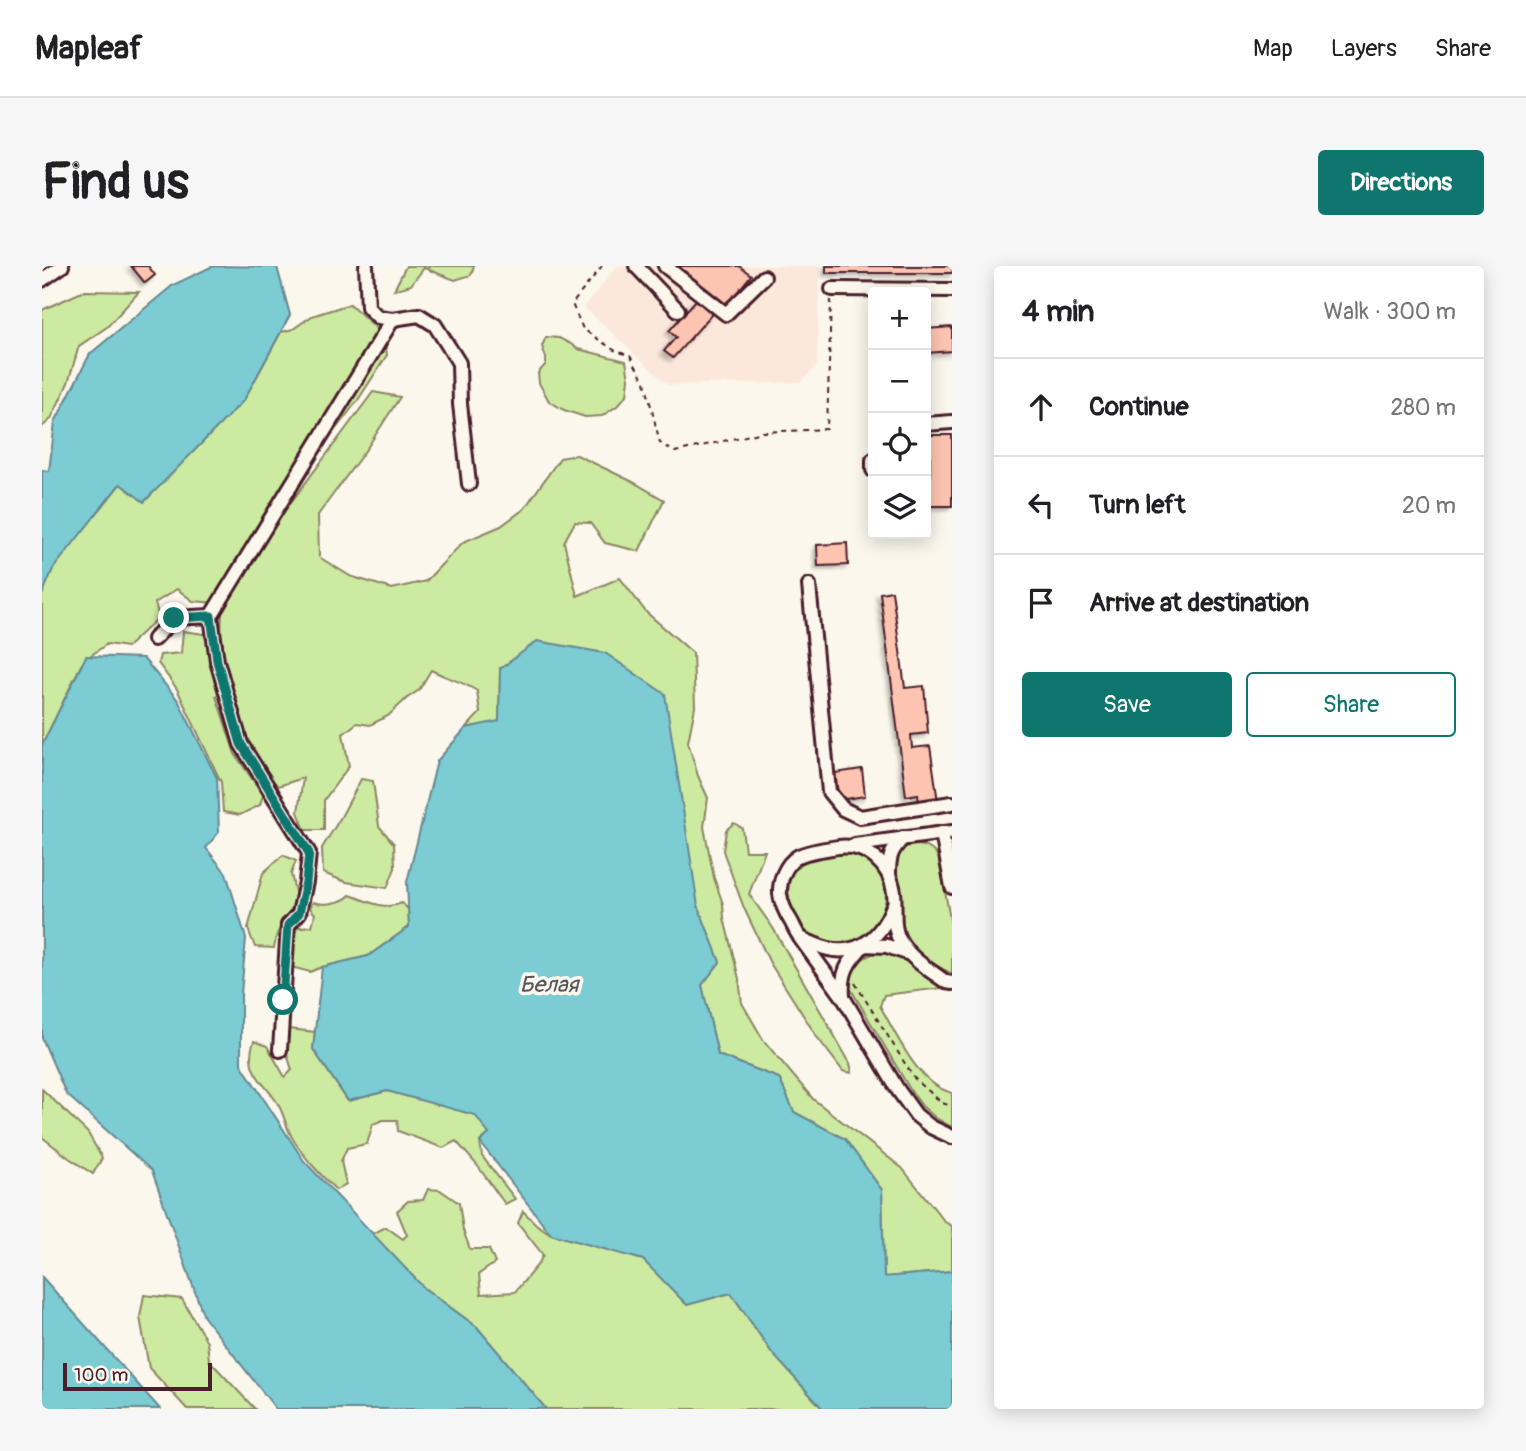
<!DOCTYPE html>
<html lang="en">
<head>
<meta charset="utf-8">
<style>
	body { margin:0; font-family:Pangolin,sans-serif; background:#f6f6f6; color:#202124 }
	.controls { position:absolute; right:21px; top:21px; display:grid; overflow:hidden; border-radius:7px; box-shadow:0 4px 18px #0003 }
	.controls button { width:63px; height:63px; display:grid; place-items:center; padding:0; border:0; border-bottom:2px solid #e0e0e0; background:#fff; color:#202124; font:35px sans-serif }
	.scale { position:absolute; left:21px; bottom:18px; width:149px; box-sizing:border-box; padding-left:7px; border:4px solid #4a1f2b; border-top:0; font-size:19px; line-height:24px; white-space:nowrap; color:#4a1f2b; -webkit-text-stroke:5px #fbf7ec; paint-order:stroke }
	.stop { position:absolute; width:21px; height:21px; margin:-16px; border:5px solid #0f766e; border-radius:50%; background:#fff }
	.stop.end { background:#0f766e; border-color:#fff; box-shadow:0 2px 7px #0008 }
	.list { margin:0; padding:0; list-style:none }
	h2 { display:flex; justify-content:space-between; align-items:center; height:91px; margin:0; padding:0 28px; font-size:30px }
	h2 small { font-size:23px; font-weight:400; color:#757577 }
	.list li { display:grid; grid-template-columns:46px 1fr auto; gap:21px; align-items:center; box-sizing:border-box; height:98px; padding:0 28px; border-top:2px solid #e0e0e0 }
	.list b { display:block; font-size:26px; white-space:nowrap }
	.list em { font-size:23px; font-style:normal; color:#757577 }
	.actions { display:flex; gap:14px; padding:21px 28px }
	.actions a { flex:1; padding:16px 0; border:2px solid #0f766e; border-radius:7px; text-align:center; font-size:24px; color:#0f766e }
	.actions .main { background:#0f766e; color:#fff }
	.icon { flex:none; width:38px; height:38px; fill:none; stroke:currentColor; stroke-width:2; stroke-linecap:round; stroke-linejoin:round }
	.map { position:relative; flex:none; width:910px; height:1143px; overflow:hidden; border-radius:7px }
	header { display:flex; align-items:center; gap:42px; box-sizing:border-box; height:98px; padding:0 35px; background:#fff; border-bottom:2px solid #e0e0e0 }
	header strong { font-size:33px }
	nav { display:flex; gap:38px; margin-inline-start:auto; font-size:24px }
	.intro { display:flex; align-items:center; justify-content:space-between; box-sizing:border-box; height:168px; padding:0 42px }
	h1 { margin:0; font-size:49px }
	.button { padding:18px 32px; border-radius:7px; background:#0f766e; color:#fff; font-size:24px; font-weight:700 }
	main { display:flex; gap:42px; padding:0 42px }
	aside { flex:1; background:#fff; border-radius:7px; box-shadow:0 4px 18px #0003 }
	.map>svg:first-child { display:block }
	.built { fill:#fce8da }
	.green { fill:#cdeaa1; stroke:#8c8466; stroke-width:2 }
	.water { fill:#7bccd4; stroke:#678790; stroke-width:2 }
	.building { fill:#fdc5b1; stroke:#4a1f2b; stroke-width:2; filter:url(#shadow) }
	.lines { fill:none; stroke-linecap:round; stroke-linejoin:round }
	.minor-casing { stroke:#4a1f2b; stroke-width:18 }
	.path { stroke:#4a1f2b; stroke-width:2; stroke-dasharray:5 5; stroke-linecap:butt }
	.minor { stroke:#fbf7ec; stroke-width:12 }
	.route { stroke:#0f766e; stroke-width:9 }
	.labels { text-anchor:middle; stroke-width:7; stroke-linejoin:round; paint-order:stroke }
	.water-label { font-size:23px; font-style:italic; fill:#59535e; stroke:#fbf7ec }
</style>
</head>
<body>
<header>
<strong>Mapleaf</strong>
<nav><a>Map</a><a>Layers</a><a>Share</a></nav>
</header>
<div class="intro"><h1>Find us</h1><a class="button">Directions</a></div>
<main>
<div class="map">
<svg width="910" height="1143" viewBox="0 0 910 1143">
	<defs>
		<filter id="shadow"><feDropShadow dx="-3" dy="3" stdDeviation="2" flood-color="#0004"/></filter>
	</defs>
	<rect width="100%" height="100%" fill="#fbf7ec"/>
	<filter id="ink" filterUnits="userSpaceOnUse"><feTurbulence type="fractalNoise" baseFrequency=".0143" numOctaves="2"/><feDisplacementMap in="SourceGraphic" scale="14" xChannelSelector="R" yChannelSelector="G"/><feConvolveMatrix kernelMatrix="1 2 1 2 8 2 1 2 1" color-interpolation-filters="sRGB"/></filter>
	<g filter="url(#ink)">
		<!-- built -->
		<path class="built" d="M575,0H778L775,99L759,116L626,119L542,41Z"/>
		<!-- green -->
		<g class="green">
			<path d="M364,0H432L429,9L413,14L382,2L369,19L352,24Z"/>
			<path d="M42,25L97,26L65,61L37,80L26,117L9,153L0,161V44Z"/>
			<path d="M308,38L342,69L345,89L316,134L209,274L173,337L151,335L135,323L113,337L117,351L85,381L65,378L48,390L39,399L0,479V329L10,303L79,217L102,236L202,134L239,66L251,63L270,50Z"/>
			<path d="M504,71L517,72L529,78L536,83L584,95L587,113L585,129L575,140L560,150L543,151L522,144L507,135L497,117L496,107L504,98V92L500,80Z"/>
			<path d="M331,126L358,131L325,182L276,249L277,291L308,310L350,323L384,315L421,276L459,260L482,243L518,192L535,189L591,216L622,234L597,285L563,277L548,257L533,256L522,276L535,330L578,312L604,346L651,387L653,441L646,476L656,510L666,532L662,561L672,612L681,638L682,652L697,713L700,737L722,775L771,833L860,902L903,956L910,960V1005L842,1011L840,924L803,873L752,846L737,812L676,789L660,719L678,696L656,640L458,403L457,456L424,462L438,447L435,425C420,415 404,412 389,404L377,424L364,433L346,450L328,459L315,457L301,468L307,500L282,534V564H263L256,546L261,512L236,520L213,497L196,458L178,397L180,344L227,266Z"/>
			<path d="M141,365L162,368L181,425L174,430L193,488L221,529L218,539L198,549L181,546L179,516L135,423L116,397L118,389L139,387Z"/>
			<path d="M319,513L331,515L337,560L352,578L353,602L345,622L304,616L281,607L280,582L299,551Z"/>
			<path d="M692,557L700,562L703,585H723L707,628L731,662L808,797L810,807L801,805L775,771L728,697L702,642L681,585L684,564Z"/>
			<path d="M870,579C883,579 889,581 897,592L910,664V708L881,692L859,671L857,653L860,642V629L852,604V592L858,583Z"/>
			<path d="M806,585C811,586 817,587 822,589C827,591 834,599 837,604C858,641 828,686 786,676C777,674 768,670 762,663C747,646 737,613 759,596C771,586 792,587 806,585Z"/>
			<path d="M241,589L254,595L249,608L256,639L246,647L235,668L232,682L213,681L206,663L221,607Z"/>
			<path d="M308,629C325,635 343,645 360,637L366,643L367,661L326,690L280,701L268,706L249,701L250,662L270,660L273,648L268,642L271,636C280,640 301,637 308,629Z"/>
			<path d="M840,685C864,691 880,705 899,720L900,722L842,729L838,740C855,769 875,818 910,827V861L894,852L881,841L869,825L807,720C806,700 822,689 840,685Z"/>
			<path d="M247,763L273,766L271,783L306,835L345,825L434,849L447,868L438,876L440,890L473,933L463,938L435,899L414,875L401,882L356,865L355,854H341L331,858L325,878L305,882L299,895L304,918L294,924C278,908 263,893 251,873C244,862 242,848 236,838C222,815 201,805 212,775L225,780L243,811L250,804L245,788Z"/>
			<path d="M0,823L46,867L60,892L51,908L27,892L0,871Z"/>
			<path d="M386,923L398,924L417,937L421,964L428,983H447L453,997L437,1008L439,1028L473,1026L497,997L501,989L476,957L481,945L494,958L509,968L602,994L645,1039L689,1027L730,1087L781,1143H504L435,1061L382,1022L330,968L344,961L361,973L365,969L355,945L366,935L381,934Z"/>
			<path d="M102,1029L140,1033L165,1076L167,1094L213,1143H145L107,1102L98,1051Z"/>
		</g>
		<!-- water -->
		<g class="water">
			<path d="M171,0L235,1L248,49L202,134L102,236L78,218L11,303L0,329V204L7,205L13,156L48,88L131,19Z"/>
			<path d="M495,375L563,387L623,428L656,640L678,696L660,719L676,789L737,812L752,846L803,873L840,924L842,1011L910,1005V1143H781L730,1087L689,1027L645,1039L601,994L509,968L438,876L447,868L433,849L345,825L306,835L271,783L280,701L326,690L367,661L365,616L395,495L424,462L457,455L458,403Z"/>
			<path d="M44,390L101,392L136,434L175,512L177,566L164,582L184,607L204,672L199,728V798L262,895L382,1022L435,1061L504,1143H234L162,1051L110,905L24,828L0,772V479Z"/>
			<path d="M0,1011L118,1143H0Z"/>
		</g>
		<!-- building -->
		<g class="building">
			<path d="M89,0H106L113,9L103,17Z"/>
			<path d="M636,0H697L709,9L685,39Z"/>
			<rect x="784" y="0" width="126" height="7"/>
			<path d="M654,34L670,48L631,92L622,85L634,71L627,65Z"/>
			<path d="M910,61V85L884,87V63Z"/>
			<rect x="888" y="169" width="22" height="71"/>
			<path d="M805,277L806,299L776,300L775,279Z"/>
			<path d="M850,325L863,422L882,420L886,467L869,469L870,482L888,480L896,536L877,539L876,528L864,530L838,327Z"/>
			<path d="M820,503L823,530L797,534L793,507Z"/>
		</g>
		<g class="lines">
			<!-- minor casing -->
			<g class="minor-casing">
				<g id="minor">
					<path d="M324,0L326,41L336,51L351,53L377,49L393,59L417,97L418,138L427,218"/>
					<path d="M594,0L636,44"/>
					<path d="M623,0L684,48L722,11"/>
					<path d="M0,14L20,0"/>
					<path d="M790,23L910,24"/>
					<path d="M884,158L910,156"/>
					<path d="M831,204V194"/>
					<path d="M767,319L787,526L801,543L818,551L910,537"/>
					<path d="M112,373L132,352L169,350"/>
					<path d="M900,567L910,621"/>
					<path d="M813,579L910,566"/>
					<path d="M847,608C847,590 849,585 861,572"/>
					<path d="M851,640C837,676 810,695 772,678C768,676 761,674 758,671C755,668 752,661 750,657C745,649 739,638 738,628C737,614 744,598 755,591C764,585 785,583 796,581C824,577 848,599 852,626C854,644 849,663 860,678C870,694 889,705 904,716L910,717"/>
					<path d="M758,672L801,731L856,824L874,849L889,861L910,871"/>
					<path d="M801,731C799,707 805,697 822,679L845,680L865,687"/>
					<path d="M238,784L246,659L257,647L264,616L267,587L199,478L175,395L169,350L351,53"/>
				</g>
			</g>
			<!-- path -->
			<g class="path">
				<path d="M560,0L530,38L541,63L572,84L588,90L603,116L618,177L633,186L721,166L785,163L789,34"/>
				<path d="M813,717L872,812L900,837L910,840"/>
			</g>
			<!-- minor -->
			<use href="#minor" class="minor"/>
		</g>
	</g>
	<g class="lines" filter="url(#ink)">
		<!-- route -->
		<path class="route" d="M132,352L169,350L175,395L199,478L267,587L264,616L257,647L246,659L241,734"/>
	</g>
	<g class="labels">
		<!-- water labels -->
		<g class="water-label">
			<text x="507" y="726">Белая</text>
		</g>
	</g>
</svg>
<div class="controls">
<button>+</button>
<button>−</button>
<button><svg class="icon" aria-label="locate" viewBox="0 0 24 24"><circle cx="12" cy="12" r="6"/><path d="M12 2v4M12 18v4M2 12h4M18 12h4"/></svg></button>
<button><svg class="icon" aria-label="layers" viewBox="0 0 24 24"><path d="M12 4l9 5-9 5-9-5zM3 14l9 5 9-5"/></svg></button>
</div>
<div class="scale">100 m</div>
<div class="stop" style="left:241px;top:734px"></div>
<div class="stop end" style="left:132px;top:352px"></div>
</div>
<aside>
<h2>4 min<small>Walk · 300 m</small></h2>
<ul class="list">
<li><svg class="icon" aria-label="ahead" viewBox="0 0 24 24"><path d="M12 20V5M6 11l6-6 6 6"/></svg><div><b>Continue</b></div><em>280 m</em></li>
<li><svg class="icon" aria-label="left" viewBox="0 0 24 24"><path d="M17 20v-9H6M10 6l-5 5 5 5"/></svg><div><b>Turn left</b></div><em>20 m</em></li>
<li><svg class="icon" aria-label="arrive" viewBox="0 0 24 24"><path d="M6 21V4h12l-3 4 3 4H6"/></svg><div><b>Arrive at destination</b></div></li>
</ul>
<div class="actions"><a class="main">Save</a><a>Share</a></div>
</aside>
</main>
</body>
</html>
